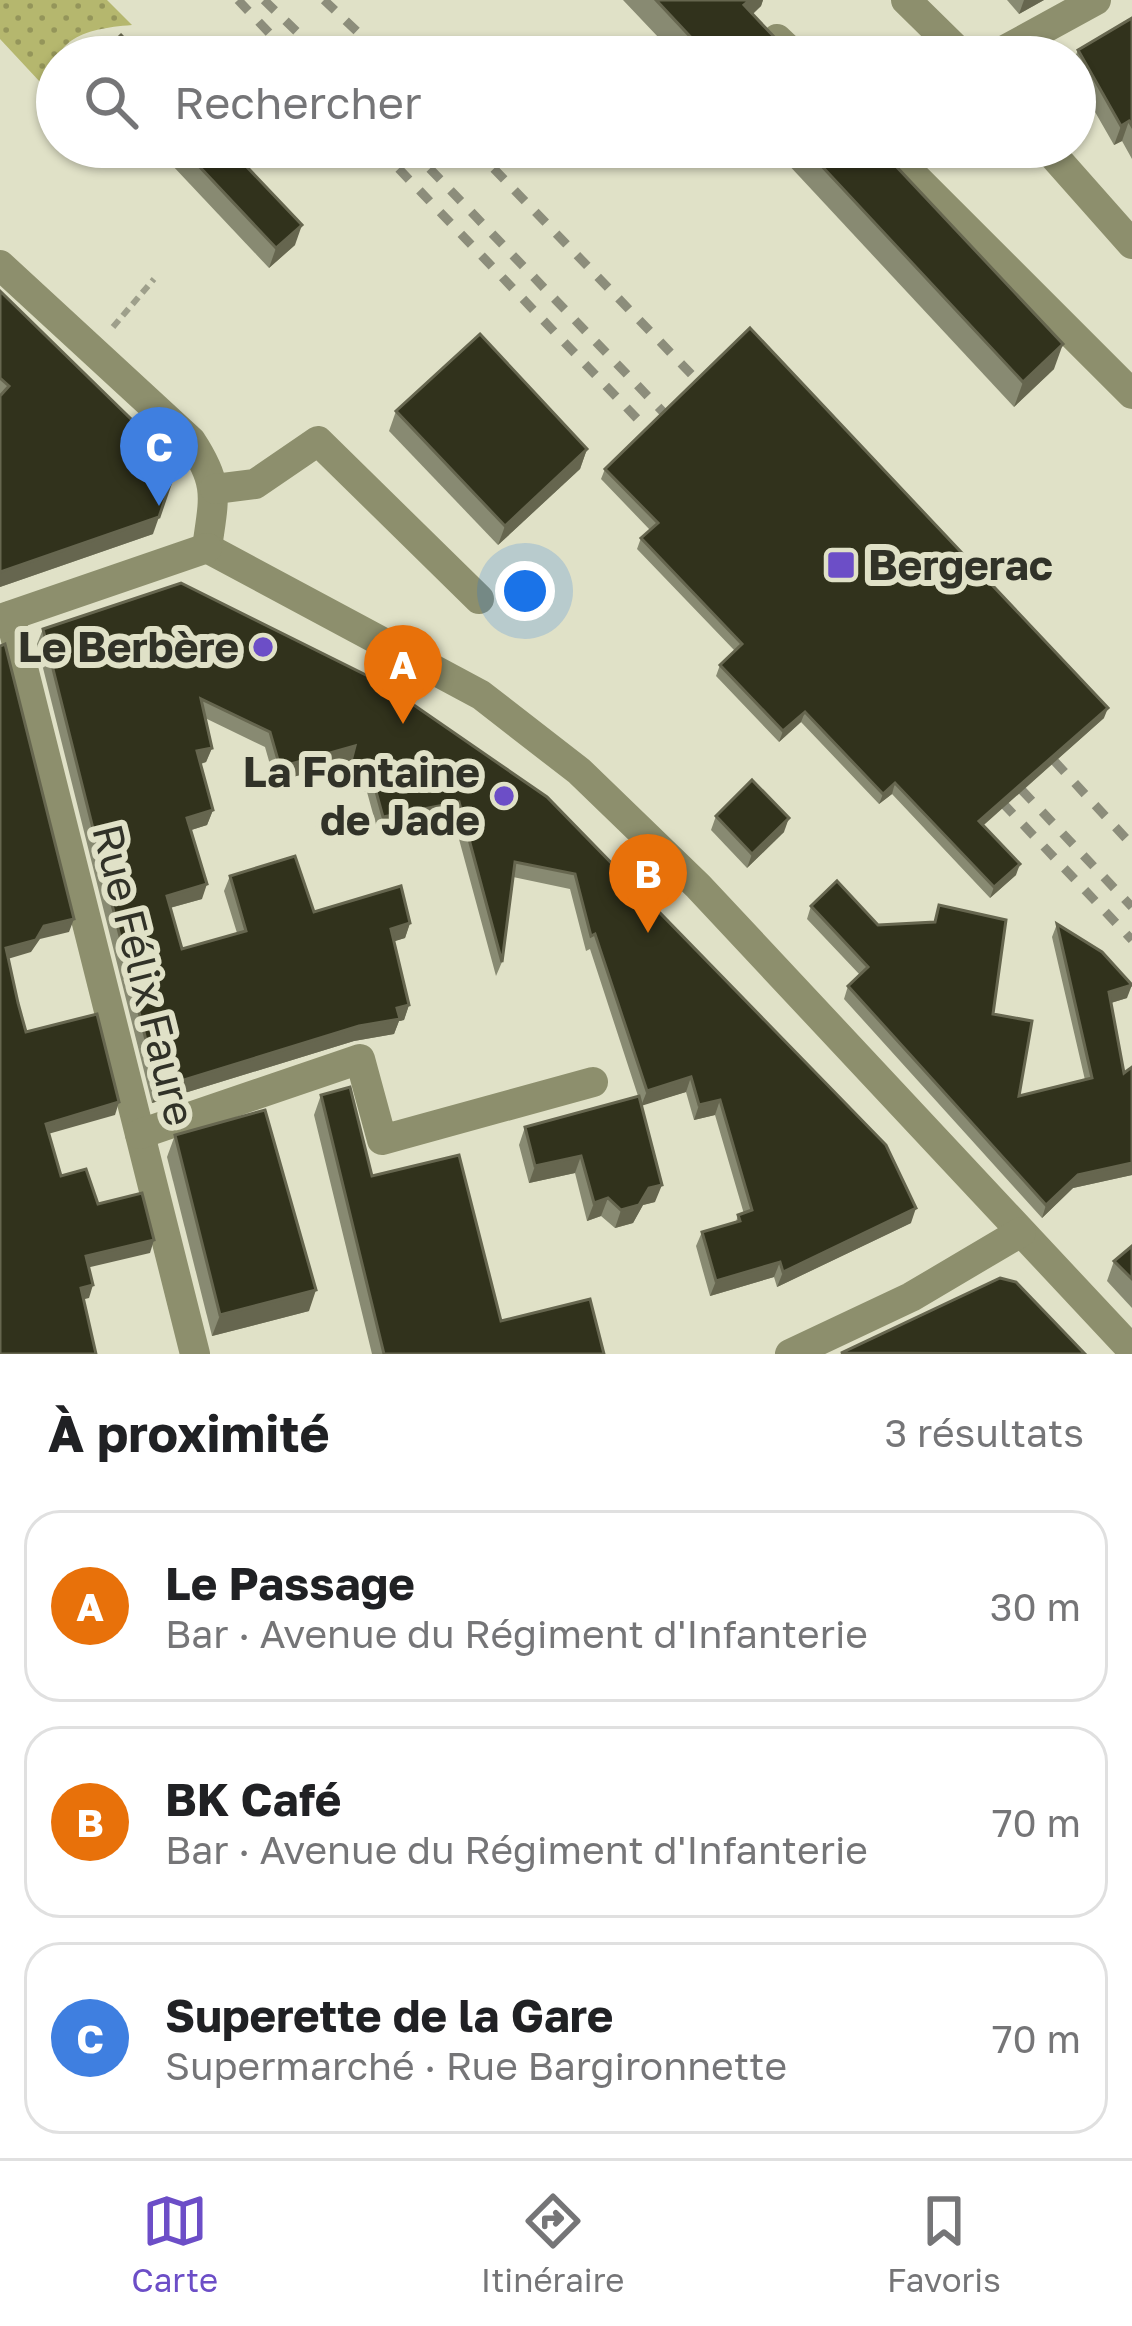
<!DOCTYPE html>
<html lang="fr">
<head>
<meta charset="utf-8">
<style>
	body { margin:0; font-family:"Golos Text",sans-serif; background:#f6f6f6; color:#202124 }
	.you { position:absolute; left:525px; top:591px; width:42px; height:42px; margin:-30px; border:9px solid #fff; border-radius:50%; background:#1a73e8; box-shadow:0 0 0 18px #1a73e833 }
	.badge { display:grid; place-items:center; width:78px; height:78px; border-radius:50%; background:#6c4ec7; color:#fff; font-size:39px; font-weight:700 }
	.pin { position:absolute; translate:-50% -99px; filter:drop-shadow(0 3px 6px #0008) }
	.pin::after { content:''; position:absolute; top:63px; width:42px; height:36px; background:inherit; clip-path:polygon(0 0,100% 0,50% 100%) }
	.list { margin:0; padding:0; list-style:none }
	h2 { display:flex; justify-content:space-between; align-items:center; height:156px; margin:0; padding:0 48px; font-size:51px }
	h2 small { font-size:39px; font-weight:400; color:#757577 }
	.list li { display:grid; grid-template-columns:78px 1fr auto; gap:36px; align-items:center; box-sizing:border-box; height:192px; margin:0 24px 24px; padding:0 24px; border:3px solid #e0e0e0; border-radius:36px }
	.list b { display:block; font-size:45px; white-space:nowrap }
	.list p { margin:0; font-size:39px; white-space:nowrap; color:#757577 }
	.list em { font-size:39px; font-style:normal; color:#757577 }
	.icon { flex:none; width:66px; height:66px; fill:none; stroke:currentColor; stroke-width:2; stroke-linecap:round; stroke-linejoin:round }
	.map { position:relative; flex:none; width:1132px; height:1354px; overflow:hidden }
	.search { position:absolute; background:#fff; box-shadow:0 3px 9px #0004; left:36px; right:36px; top:36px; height:132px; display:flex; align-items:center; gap:30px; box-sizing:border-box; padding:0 42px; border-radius:66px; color:#757577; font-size:45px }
	.sheet { height:804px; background:#fff }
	nav { display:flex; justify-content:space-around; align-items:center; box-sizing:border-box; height:168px; border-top:3px solid #e0e0e0; background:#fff; font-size:33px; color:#757577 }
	nav a { display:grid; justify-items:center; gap:6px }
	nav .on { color:#6c4ec7 }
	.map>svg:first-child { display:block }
	.grass { fill:url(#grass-dots) }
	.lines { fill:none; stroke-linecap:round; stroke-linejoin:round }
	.path { stroke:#9e9f8b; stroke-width:6; stroke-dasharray:9 6; stroke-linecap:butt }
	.minor { stroke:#8d8f6d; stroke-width:30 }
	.rail { stroke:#8c8d7b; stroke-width:9; stroke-dasharray:15 15; stroke-linecap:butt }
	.wall { fill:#888a72 }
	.shaded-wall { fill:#66664f }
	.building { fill:#31321c; stroke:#66664f; stroke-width:3 }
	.poi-dot { fill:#6c4ec7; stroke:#e0e1c7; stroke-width:4.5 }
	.labels { text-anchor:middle; stroke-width:12; stroke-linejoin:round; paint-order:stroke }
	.poi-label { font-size:42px; font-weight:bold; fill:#313228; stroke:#e0e1c7; text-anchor:end }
	.street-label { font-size:42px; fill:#313228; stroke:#e0e1c7 }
</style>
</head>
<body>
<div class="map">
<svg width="1132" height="1354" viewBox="0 0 1132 1354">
	<defs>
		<pattern id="grass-dots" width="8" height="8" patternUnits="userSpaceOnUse" patternTransform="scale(3)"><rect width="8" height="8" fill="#b5b76e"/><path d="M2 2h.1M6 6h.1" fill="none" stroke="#94955a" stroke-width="1.8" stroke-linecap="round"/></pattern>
	</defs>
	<rect width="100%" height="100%" fill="#e0e1c7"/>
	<!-- grass -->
	<path class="grass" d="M0,0H107L132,25C82,29 46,39 54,97L0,39Z"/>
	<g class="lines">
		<!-- path -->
		<path class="path" d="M113,327L154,279"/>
		<!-- minor -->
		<g class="minor">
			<path d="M906,0L964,57"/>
			<path d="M777,39L796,57"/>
			<path d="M992,57L1096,0"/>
			<path d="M885,147L1132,394"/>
			<path d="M1046,147L1132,244"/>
			<path d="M0,265L191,441C220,485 214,497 207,548"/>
			<path d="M215,489L255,484L318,441L479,599"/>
			<path d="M207,548L481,695L579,771L698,886L1132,1350"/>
			<path d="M10,616L195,1354"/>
			<path d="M0,619L207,548"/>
			<path d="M140,1134L360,1059L382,1140L593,1082"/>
			<path d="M790,1354L911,1297L1021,1232"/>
		</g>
		<!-- rail -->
		<g class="rail">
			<path d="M238,0L292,57"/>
			<path d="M264,0L323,57"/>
			<path d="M324,0L384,57"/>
			<path d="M378,147L668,451"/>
			<path d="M409,147L687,437"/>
			<path d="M473,147L718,402"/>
			<path d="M1034,739L1132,845"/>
			<path d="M1001,768L1132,907"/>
			<path d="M982,781L1132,940"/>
		</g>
	</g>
	<!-- wall -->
	<g class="wall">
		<path d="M623,0H763L761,6L753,14L793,57H677Z"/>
		<path d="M1007,0H1044L1019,14Z"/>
		<path d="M1132,18V159L1122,141L1114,145L1075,77V57L1078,50Z"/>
		<path d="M155,147H228L295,245L269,268Z"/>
		<path d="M772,147H878L1054,369L1014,407Z"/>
		<path d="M0,291L153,534L0,587Z"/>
		<path d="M396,411L587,449L580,469L498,545L389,431Z"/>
		<path d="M605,469L1104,718L983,825L1016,875L990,898L892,794L879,804L801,722L779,742L716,676L720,665L735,651L637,549L641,538L650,530L601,479Z"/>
		<path d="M43,629L547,797L911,1223L777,1287L774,1277L710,1296L696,1246L702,1232L736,1222L738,1215L744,1214L715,1115L694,1120L686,1092L641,1105L655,1202L643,1205L633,1223L615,1228L601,1216L587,1221L575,1173L529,1183L519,1145L525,1127L638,1096L590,949L586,951L570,889L513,877L502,962L496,976L453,817L378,832L367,792L343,784L350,761L275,782L265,747L205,718L212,748L206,762L201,764L213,810L207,825L191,830L202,899L170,908L182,949L237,933L224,891L230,876L314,912L410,923L405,938L394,941L409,1005L404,1020L399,1021L394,1034L354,1041L152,1103L37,644Z"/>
		<path d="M716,816L784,832L747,868L711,830Z"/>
		<path d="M939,905L993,1014L1019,1096L1085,1080L1052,937L1057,924L1127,998L1111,1003L1124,1073L1132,1067V1175L1073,1188L1042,1218L844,999L848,986L860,975L807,919L811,906L878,925L934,922Z"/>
		<path d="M321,1095L372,1176L501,1321L604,1354H372L314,1115Z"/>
		<path d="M175,1135L309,1311L212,1336L167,1157Z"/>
		<path d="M1132,1246V1308L1107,1281L1114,1261Z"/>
	</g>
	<!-- shaded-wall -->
	<g class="shaded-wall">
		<path d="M750,0H763L761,6L735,30L744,5Z"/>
		<path d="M1024,0H1044L1019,14Z"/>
		<path d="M1129,121L1122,141L1114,145L1121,126Z"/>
		<path d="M302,225L295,245L269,268L276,248Z"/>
		<path d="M1063,344L1054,369L1014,407L1023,382Z"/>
		<path d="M587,449L580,469L498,545L505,526Z"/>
		<path d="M159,517L153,534L0,587V572Z"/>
		<path d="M1108,708L1104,718L976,832L979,821Z"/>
		<path d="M805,712L801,722L779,742L783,731Z"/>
		<path d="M355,746L350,761L275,782L280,767Z"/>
		<path d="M212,748L206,762L192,766L197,751Z"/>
		<path d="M895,783L892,794L879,804L883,794Z"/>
		<path d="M459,802L453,817L378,832L383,817Z"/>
		<path d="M213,810L207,825L182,833L187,818Z"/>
		<path d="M789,818L784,832L747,868L752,854Z"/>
		<path d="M1020,864L1016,875L990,898L994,887Z"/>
		<path d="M207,884L202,899L162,910L167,896Z"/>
		<path d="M74,919L69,932L40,939L31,952L1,961L6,948L44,926Z"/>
		<path d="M410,923L405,938L386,944L391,929Z"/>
		<path d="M1132,985L1127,998L1104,1005L1109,992Z"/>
		<path d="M409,1005L404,1020L399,1021L394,1034L354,1041L152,1103L158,1088Z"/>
		<path d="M691,1077L686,1092L641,1106L647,1091Z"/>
		<path d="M720,1100L715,1115L694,1120L699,1105Z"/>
		<path d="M119,1102L115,1115L41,1136L46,1124Z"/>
		<path d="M581,1156L575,1173L529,1183L535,1166Z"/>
		<path d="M1132,1163V1175L1073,1188L1042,1218L1046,1205L1078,1175Z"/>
		<path d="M662,1185L655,1202L643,1205L633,1223L615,1228L621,1210L649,1188Z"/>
		<path d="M608,1198L601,1216L587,1221L594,1203Z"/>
		<path d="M916,1208L911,1223L777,1287L783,1272Z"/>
		<path d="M154,1240L150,1253L82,1269L86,1256Z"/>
		<path d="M780,1262L774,1277L710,1296L716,1281Z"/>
		<path d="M93,1285L89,1298L77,1301L81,1288Z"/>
		<path d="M316,1290L309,1311L212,1336L220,1315Z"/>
	</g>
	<!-- building -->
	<g class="building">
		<path d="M656,0H750L744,5L793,57H721L706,41L700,47Z"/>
		<path d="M1132,18V126L1129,121L1121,126L1078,50Z"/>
		<path d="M121,35L142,57H98Z"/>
		<path d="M181,147H228L302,225L276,248Z"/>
		<path d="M804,147H878L1063,344L1023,382Z"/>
		<path d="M0,291L177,464L159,517L0,572V396L9,386L0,378Z"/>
		<path d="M750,328L1108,708L979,821L1020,864L994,887L895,783L883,794L805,712L783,731L720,665L742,644L641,538L658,523L605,469Z"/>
		<path d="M480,334L587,449L505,526L396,411Z"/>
		<path d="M181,583L382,683L547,797L886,1145L916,1208L783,1272L780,1262L716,1281L702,1232L740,1221L738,1215L752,1210L720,1100L699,1105L691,1077L647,1091L595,934L591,936L575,874L515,862L502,962L459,802L383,817L372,777L349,769L355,746L280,767L270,732L201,699L212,748L197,751L213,810L187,818L207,884L167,896L182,949L246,931L230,876L295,856L314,912L401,886L410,923L391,929L409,1005L397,1008L400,1019L359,1026L158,1088L43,629Z"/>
		<path d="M5,644L74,919L44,926L36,940L6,948L18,1003L26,1032L97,1014L119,1102L46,1124L61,1176L86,1169L98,1204L142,1193L154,1240L86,1256L93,1285L81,1288L96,1354H0V646Z"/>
		<path d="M752,780L789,818L752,854L716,816Z"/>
		<path d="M837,881L878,925L935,922L939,905L1006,920L993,1014L1032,1021L1019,1096L1092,1078L1057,924L1102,952L1132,985L1109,992L1124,1073L1132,1067V1163L1078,1175L1046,1205L848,986L868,967L811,906Z"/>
		<path d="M350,1087L372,1176L459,1155L501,1321L590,1299L604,1354H384L321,1095Z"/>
		<path d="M639,1096L662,1185L649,1188L639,1205L621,1210L608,1198L594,1203L581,1156L535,1166L525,1127Z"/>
		<path d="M265,1110L316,1290L220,1315L175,1135Z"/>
		<path d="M1132,1246V1279L1114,1261Z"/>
		<path d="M1000,1278L1016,1282L1085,1354L841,1353Z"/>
	</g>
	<!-- markers -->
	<g class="poi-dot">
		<rect x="826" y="550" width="30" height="30" rx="6"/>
		<circle cx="263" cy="647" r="12"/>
		<circle cx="504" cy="796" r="12"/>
	</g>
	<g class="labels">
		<!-- poi labels -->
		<g class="poi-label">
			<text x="868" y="580" text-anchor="start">Bergerac</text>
			<text x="239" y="662">Le Berbère</text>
			<text x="480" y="787">La Fontaine<tspan x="480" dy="48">de Jade</tspan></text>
		</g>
		<!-- street labels -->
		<g class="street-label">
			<text transform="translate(144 975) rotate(76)" y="15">Rue Félix Faure</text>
		</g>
	</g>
</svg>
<div class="you"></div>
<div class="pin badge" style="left:403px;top:724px;background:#e8710a">A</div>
<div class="pin badge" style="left:648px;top:933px;background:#e8710a">B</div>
<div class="pin badge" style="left:159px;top:506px;background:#3f7fe0">C</div>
<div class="search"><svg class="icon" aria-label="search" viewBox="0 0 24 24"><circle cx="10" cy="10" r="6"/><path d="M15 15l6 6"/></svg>Rechercher</div>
</div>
<section class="sheet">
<h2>À proximité<small>3 résultats</small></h2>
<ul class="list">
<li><span class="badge" style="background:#e8710a">A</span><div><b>Le Passage</b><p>Bar · Avenue du Régiment d'Infanterie</p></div><em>30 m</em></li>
<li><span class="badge" style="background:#e8710a">B</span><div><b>BK Café</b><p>Bar · Avenue du Régiment d'Infanterie</p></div><em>70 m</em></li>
<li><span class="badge" style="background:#3f7fe0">C</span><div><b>Superette de la Gare</b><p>Supermarché · Rue Bargironnette</p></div><em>70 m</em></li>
</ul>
</section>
<nav>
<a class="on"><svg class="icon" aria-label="map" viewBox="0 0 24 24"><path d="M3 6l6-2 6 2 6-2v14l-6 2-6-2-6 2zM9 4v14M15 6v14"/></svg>Carte</a>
<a><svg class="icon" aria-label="directions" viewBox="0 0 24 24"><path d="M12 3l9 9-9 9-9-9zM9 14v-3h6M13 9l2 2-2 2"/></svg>Itinéraire</a>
<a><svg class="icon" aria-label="saved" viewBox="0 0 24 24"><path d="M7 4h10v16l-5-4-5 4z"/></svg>Favoris</a>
</nav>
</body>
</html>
